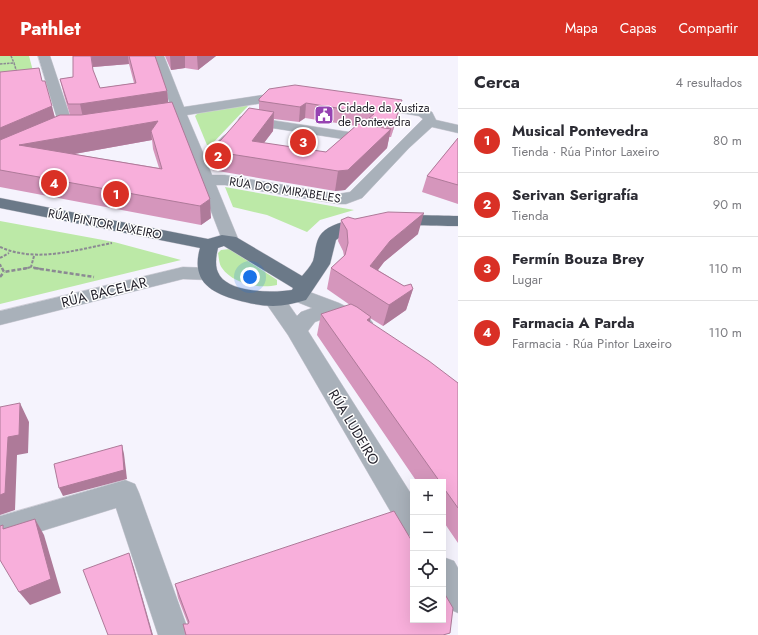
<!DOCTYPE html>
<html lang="es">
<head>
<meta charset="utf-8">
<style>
	body { margin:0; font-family:Jost,sans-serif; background:#f7f7f7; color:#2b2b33 }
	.controls { position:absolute; right:12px; bottom:12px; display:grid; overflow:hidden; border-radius:0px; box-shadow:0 4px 16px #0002 }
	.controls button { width:36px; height:36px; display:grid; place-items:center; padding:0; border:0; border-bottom:1px solid #e1e1e2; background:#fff; color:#2b2b33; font:20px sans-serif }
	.you { position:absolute; left:250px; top:221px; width:14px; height:14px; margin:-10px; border:3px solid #fff; border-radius:50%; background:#1a73e8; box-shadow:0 0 0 6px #1a73e833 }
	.badge { display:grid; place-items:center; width:26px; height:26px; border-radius:50%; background:#d93025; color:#fff; font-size:13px; font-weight:700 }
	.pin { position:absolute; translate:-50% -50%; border:2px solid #fff; box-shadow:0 1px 4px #0006 }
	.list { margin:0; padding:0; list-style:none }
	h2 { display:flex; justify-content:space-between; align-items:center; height:52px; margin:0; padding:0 16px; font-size:17px }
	h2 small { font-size:13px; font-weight:400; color:#7c7c81 }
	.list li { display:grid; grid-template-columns:26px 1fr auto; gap:12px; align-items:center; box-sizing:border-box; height:64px; padding:0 16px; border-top:1px solid #e1e1e2 }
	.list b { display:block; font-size:15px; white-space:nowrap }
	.list p { margin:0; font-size:13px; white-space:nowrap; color:#7c7c81 }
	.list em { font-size:13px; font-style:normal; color:#7c7c81 }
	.icon { flex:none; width:22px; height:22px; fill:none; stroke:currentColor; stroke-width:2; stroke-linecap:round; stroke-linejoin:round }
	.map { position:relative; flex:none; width:458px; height:579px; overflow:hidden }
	header { display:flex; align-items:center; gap:24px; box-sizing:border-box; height:56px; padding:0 20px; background:#d93025; color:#fff }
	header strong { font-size:19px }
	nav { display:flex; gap:22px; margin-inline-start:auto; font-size:14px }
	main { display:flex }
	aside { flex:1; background:#fff }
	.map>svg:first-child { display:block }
	.green { fill:#bce9a7 }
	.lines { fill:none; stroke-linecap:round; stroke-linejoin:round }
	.minor-casing { stroke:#d0ced8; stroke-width:1 }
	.major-casing { stroke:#d0ced8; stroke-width:1 }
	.path-far2 { stroke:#8b8993; stroke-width:1.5; stroke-dasharray:2.5 1; stroke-linecap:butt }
	.path-far1 { stroke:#8b8993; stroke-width:2; stroke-dasharray:3 1.5; stroke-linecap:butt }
	.path { stroke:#8b8993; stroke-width:2.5; stroke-dasharray:4 2; stroke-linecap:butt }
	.minor { fill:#a9b1ba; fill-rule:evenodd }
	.major { fill:#6b7988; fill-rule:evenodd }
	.wall { fill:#d596bc; fill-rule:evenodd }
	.shaded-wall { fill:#ae7a99 }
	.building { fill:#f8afdb; stroke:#ae7a99; fill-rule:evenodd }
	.labels { text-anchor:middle; stroke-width:3; stroke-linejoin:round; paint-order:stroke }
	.far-poi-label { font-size:12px; fill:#25232d; stroke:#fff; text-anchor:start }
	.far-street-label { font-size:12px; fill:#25232d; stroke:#fff }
	.street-label { font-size:14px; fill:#25232d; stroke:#fff }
</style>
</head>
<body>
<header>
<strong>Pathlet</strong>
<nav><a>Mapa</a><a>Capas</a><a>Compartir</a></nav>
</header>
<main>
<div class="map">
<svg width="458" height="579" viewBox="0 0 458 579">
	<rect width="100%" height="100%" fill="#f5f3fd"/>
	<!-- green -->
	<g class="green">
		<path d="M0,0H29L33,15L0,19Z"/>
		<path d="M243,49L248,50L211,89H207L195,60L198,57Z"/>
		<path d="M225,131L354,154L320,164L307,176L267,159L233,151Z"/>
		<path d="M0,165L114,186L181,204L0,248Z"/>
		<path d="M230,193L277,224V229C260,233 233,228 222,212C219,208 219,202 218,197L221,194Z"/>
	</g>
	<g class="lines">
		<!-- minor casing -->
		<g class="minor-casing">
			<g id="minor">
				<path d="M38,0H50L72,66L67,74L62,75L57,74L55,71L58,66Z"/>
				<path d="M152,0H164L184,51L263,39L267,40L269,43L267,46L263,47L187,59L204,99C215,93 222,73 236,77L238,80L220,102L208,109L212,119H225L338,138L350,136L423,63L419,60L365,51L364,48L365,45L370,44L427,54L432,56L436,64L458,69V77L432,71L409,92L362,142L346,148H338L225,129H216L239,185L236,189L230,190L224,189L175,61L148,65L143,64L141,61L143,58L172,53Z"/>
				<path d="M245,60L375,80L380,81L382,84L380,87L375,88L240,67L238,64L240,61Z"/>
				<path d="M183,211L209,212L216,214L219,218L216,222L209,224L183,223L0,269V255Z"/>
				<path d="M299,232L339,247L369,262L373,267L369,272L362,274L331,260L315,266L308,275L413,441V481L403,477L288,279L263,243L266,238C282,234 288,248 297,260L301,256L312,252L292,244L289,239L292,234Z"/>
				<path d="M125,424L135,428L139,437L190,579H158L116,452L0,488V460Z"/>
				<path d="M443,501L454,505L458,512V557L447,552L443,546Z"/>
			</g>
		</g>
		<!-- major casing -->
		<g class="major-casing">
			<path id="major" d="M0,142L208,183L222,179L236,181L302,220C306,215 310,211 313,205C316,195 315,185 322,177C344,154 427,160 458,160V170C425,170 363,164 336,184L330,208L306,244C295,247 284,250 273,250C261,250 248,247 237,244C209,236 191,224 200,192L0,152ZM224,190L293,232L292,234C274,237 232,237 220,220C214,212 216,200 218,192Z"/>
		</g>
		<!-- path-far2 -->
		<g class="path-far2">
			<path d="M11,0L14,7"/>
			<path d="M0,8L14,7L17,17"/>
		</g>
		<!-- path-far1 -->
		<g class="path-far1">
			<path d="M0,191C36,207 75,194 112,187"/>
			<path d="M34,200L31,211L41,213"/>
			<path d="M0,202L9,197"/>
			<path d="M0,208L2,213"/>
			<path d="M23,213L31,211"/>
		</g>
		<!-- path -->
		<g class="path">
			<path d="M2,212L4,216L28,212"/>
			<path d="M34,212L94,221"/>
			<path d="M0,221L4,216"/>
		</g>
		<!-- minor -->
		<use href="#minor" class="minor"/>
		<!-- major -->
		<use href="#major" class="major"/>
	</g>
	<!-- wall -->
	<g class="wall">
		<path d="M73,0H155L167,35L168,46L211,162L201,169L0,131V16L42,25L55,61L70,59L64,39L60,23L73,21ZM129,8L134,27L100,32L93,15V11ZM152,84L153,93L159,112L74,98Z"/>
		<path d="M165,0H216L198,14L185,12L171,14Z"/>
		<path d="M259,43L402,44L398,58L391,81H389L387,92L345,134L335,135L212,114L210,111V91L221,84L259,53ZM305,62L356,70L326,96L264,87L273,75L274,63L299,66Z"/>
		<path d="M458,82V148L422,136L427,120Z"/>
		<path d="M341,164L418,178L384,206L378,214L404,230L413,233L406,254L383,270L370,262L369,266L458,327V487L443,465V426H417L317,279L321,258L350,249L327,233L331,212L344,200L343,195L338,185Z"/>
		<path d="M175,528L447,579H185L183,568H188L178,542Z"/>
	</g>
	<!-- shaded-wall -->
	<g class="shaded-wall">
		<path d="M91,0H128L129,8L93,11Z"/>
		<path d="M170,0H185V12L171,14Z"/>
		<path d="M197,0H216L198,14Z"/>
		<path d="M167,35L169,52L84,66L80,48Z"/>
		<path d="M402,44L398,58L391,81L395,66Z"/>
		<path d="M306,47L305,62L299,66L300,51Z"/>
		<path d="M52,50L56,67L0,92V72Z"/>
		<path d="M274,56L273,75L253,101L252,85Z"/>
		<path d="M158,65L151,75L152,84L24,107L19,89Z"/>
		<path d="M391,73L387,92L345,134L335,135L338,115Z"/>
		<path d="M210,143L211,162L201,169L200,150Z"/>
		<path d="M424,157L418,178L384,206L365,231L370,210L390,185Z"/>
		<path d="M413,233L406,254L383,270L389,249Z"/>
		<path d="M371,261L365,282L367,264Z"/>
		<path d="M20,347L29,366L28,397L17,399L15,454L0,459V439L8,381Z"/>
		<path d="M122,389L124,398L127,423L63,440L59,432Z"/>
		<path d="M35,463L44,479L61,537L30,549L19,536Z"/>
		<path d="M129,497L134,512L153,579H152Z"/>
	</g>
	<!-- building -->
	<g class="building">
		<path d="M73,0H91L93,14L100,32L136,27L129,0H155L167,35L80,48H68L60,23L73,21Z"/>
		<path d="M39,12L42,25H45L52,50L0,72V16Z"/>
		<path d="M295,29L402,44L395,66L369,62L374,58L306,47L300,51L259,45V43L269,33Z"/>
		<path d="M172,46L210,143L200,150L0,114V84L60,59H81ZM158,65L151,75L162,113L19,89Z"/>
		<path d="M249,52L274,56L252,85L326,96L358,68L391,73L348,114L338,115L211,95L210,91L221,84Z"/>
		<path d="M458,82V129L427,120Z"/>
		<path d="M388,156L424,157L390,185L370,210L404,230L411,228L413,233L389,249L331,212L345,199L348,187L347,174L341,164L348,161L355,163Z"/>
		<path d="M351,248L357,251L371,261L367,264L429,305L458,327V452L443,431V426H440L321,258Z"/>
		<path d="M20,347L19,379L8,381L5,437L0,439V351Z"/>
		<path d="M122,389L124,414L59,432L54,408Z"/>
		<path d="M394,455L413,487V564H443V535L453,552L450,577L443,579H186L183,568H188L189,566L175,528Z"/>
		<path d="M35,463L51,523L19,536L0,504V470L3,469V473Z"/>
		<path d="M129,497L152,579H108L83,514Z"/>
	</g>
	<!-- icons -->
	<defs>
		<g id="civic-square" transform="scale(1)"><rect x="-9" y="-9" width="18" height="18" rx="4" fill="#9643b2" stroke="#fff"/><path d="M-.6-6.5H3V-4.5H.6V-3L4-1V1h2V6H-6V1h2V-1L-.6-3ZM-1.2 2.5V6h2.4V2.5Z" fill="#fff"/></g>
	</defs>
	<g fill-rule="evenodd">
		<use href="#civic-square" x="324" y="59"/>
	</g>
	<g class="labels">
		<!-- far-poi labels -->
		<g class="far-poi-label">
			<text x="338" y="56">Cidade da Xustiza<tspan x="338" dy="14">de Pontevedra</tspan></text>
		</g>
		<!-- far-street labels -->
		<g class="far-street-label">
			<text transform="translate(285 134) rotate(9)" y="4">RÚA DOS MIRABELES</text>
			<text transform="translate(105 168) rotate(11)" y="4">RÚA PINTOR LAXEIRO</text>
		</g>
		<!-- street labels -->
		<g class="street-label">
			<text transform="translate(104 236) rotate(-14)" y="5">RÚA BACELAR</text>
			<text transform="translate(354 371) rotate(59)" y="5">RÚA LUDEIRO</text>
		</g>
	</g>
</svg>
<div class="controls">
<button>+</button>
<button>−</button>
<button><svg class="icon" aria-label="locate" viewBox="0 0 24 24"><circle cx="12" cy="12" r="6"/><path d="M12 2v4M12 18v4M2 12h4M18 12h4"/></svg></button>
<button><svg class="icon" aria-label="layers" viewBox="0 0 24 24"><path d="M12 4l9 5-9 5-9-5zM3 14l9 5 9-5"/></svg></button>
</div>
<div class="you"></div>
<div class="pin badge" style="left:116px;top:138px">1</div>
<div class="pin badge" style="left:218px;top:100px">2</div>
<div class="pin badge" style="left:303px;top:86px">3</div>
<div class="pin badge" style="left:54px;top:127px">4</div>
</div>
<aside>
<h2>Cerca<small>4 resultados</small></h2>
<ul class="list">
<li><span class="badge">1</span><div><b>Musical Pontevedra</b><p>Tienda · Rúa Pintor Laxeiro</p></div><em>80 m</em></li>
<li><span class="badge">2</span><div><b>Serivan Serigrafía</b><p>Tienda</p></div><em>90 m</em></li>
<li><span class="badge">3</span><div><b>Fermín Bouza Brey</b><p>Lugar</p></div><em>110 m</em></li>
<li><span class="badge">4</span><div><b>Farmacia A Parda</b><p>Farmacia · Rúa Pintor Laxeiro</p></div><em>110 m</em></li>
</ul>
</aside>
</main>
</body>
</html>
